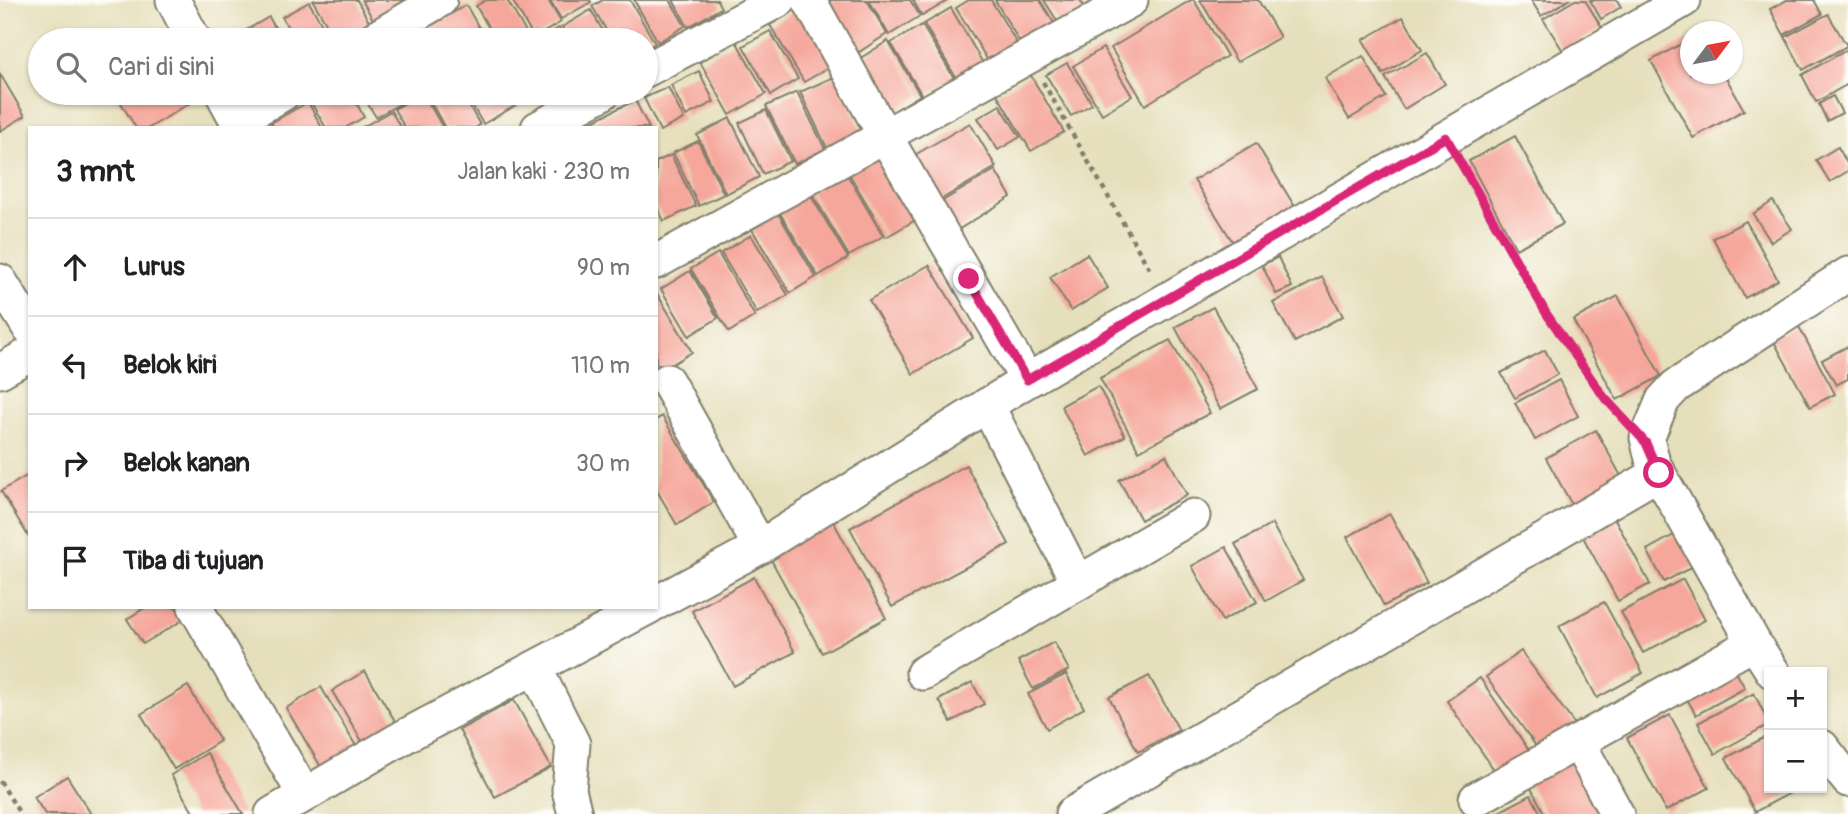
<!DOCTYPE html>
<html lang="id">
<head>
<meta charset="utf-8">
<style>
	body { margin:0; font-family:Pangolin,sans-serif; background:#f6f6f6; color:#202124 }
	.controls { position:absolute; right:21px; bottom:21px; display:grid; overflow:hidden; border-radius:0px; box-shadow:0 2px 5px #0004 }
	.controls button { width:63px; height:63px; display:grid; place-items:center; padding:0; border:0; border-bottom:2px solid #e0e0e0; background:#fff; color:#202124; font:35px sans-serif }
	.compass { position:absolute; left:1680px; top:21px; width:63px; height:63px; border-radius:50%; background:#fff; box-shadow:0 2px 5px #0004; rotate:58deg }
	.stop { position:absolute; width:21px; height:21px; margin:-16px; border:5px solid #db2777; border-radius:50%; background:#fff }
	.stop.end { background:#db2777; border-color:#fff; box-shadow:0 2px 7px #0008 }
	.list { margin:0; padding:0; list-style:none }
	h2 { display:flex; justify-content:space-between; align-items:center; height:91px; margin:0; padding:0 28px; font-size:30px }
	h2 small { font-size:23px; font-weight:400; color:#757577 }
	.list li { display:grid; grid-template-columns:46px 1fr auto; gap:21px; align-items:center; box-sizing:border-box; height:98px; padding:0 28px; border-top:2px solid #e0e0e0 }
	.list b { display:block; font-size:26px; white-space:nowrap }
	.list em { font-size:23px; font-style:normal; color:#757577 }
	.icon { flex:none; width:38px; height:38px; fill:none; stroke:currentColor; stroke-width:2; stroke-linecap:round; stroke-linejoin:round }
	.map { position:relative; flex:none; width:1848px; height:814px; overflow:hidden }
	.search { position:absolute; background:#fff; box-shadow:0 2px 5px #0004; left:28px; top:28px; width:630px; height:77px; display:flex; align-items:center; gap:18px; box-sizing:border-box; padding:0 24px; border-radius:38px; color:#757577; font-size:26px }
	.panel { position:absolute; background:#fff; box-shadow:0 2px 5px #0004; left:28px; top:126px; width:630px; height:483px; border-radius:0px }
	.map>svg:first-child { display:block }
	.building { fill:#f6a79b }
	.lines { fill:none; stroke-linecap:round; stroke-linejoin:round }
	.minor-casing { stroke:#817e6c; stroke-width:37 }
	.path { stroke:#817e6c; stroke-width:4.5; stroke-dasharray:5 5; stroke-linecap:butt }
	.minor { stroke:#fff; stroke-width:33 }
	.route { stroke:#db2777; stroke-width:9 }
</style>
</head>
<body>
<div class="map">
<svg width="1848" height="814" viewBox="0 0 1848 814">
	<rect width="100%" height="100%" fill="#fdfcf7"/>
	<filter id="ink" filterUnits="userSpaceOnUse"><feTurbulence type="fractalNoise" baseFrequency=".0143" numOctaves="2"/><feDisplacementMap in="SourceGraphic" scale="14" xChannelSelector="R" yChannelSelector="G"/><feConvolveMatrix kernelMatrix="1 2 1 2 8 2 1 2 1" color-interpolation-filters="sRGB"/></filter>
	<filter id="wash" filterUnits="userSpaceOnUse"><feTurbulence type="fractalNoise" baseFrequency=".00686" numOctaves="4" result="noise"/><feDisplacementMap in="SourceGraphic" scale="28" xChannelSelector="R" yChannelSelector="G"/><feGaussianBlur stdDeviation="1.57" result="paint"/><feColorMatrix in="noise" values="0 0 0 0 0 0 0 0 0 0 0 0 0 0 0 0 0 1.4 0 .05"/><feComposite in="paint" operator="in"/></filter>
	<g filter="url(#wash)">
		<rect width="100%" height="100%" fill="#e6dfbb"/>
		<g id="blocks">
			<!-- building -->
			<g class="building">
				<path d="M315,0H357L372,27L349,40H336L313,1Z"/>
				<path d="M362,0H409L376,25Z"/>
				<path d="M486,0H507L527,34L515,40H496L476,6Z"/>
				<path d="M512,0H548L561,22L534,38Z"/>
				<path d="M550,0H590L591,2L561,19Z"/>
				<path d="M603,0H630L655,43L646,49V40H612L592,6Z"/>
				<path d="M634,0H670L685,26L658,42Z"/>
				<path d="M673,0H717L721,8L688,27Z"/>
				<path d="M823,0H867L887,34L856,54Z"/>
				<path d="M869,0H910L920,16L889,35Z"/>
				<path d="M913,0H949L922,16Z"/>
				<path d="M969,0H991L1019,47L990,64L956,8Z"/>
				<path d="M995,0H1040L1057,28L1023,48Z"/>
				<path d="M1044,0H1080L1087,11L1061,27Z"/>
				<path d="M1191,0H1194L1227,56L1145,105L1111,48Z"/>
				<path d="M1200,0H1258L1280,37L1237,62Z"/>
				<path d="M1531,0H1569L1541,16Z"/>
				<path d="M1575,0H1585L1602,28L1563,51L1543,19Z"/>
				<path d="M1590,0H1617L1621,7L1601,19Z"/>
				<path d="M1787,0H1814L1822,14L1784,35L1770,9Z"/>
				<path d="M309,2L331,40H295L282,17Z"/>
				<path d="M466,5L486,40H437L429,27Z"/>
				<path d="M799,8L833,65L804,82L770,25Z"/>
				<path d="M951,8L984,65L958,81L924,24Z"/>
				<path d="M591,10L608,40H569L562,27Z"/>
				<path d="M1828,14L1847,46L1803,70L1785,37Z"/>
				<path d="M269,17L282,40H229Z"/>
				<path d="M1403,17L1422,50L1383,74L1363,40Z"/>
				<path d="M922,25L954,78L923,97L891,43Z"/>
				<path d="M424,27L431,40H401Z"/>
				<path d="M559,28L567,40H537Z"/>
				<path d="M770,31L798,79L771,95L743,46Z"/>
				<path d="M1690,39V74H1724L1744,110L1693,138L1651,61Z"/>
				<path d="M736,41L766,94L730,115L700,62Z"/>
				<path d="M888,41L920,95L891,113L859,59Z"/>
				<path d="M1103,48L1132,96L1102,114L1073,66Z"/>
				<path d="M1847,50L1848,84L1816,102L1802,75Z"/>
				<path d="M1427,53L1445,84L1404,109L1385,77Z"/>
				<path d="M1363,56L1386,97L1349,119L1325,78Z"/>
				<path d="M1067,63L1092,104L1071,116L1046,75Z"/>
				<path d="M699,71L714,102L686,116L671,85Z"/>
				<path d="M0,74L25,116L0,131Z"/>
				<path d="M1030,74L1064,132L1031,151L997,94Z"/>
				<path d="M836,76L862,131L827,148L800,92Z"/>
				<path d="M668,87L684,119L660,131L644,98Z"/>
				<path d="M797,92L825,149L795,164L766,106Z"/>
				<path d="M115,93H188L193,101L149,128H136Z"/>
				<path d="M321,93H351L364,117L345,128H326L309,99Z"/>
				<path d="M361,93H419L376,117Z"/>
				<path d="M423,93L443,128H405L394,109Z"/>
				<path d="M429,93H462L480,125L475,128H445L426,94Z"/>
				<path d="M465,93H516L522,102L483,124Z"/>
				<path d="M1833,96L1842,113L1827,121L1819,104Z"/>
				<path d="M635,100L649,128H579Z"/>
				<path d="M308,102L322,128H274L271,123Z"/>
				<path d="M1000,105L1020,137L998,150L978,118Z"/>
				<path d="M766,110L791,161L763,174L739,123Z"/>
				<path d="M391,111L401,128H361Z"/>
				<path d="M730,118L759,177L726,194L697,135Z"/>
				<path d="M970,123L996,167L940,200L913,156Z"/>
				<path d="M1515,136L1563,224L1516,249L1469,161Z"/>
				<path d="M698,141L724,194L699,206L673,153Z"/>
				<path d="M1256,143L1295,207L1234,244L1194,180Z"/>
				<path d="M1838,147L1848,165V171L1830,182L1816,160Z"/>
				<path d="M879,151L919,218L886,237L847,170Z"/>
				<path d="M671,155L696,206L664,221L656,205V162Z"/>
				<path d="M995,170L1011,197L956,231L939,203Z"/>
				<path d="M845,171L883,236L849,256L811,192Z"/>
				<path d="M808,191L848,258L818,276L778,210Z"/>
				<path d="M1773,201L1792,229L1771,242L1753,214Z"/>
				<path d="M776,210L816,277L790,293L750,226Z"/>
				<path d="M1746,221L1778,280L1745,298L1713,238Z"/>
				<path d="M751,235L788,295L757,313L721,253Z"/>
				<path d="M718,253L755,316L729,332L691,269Z"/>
				<path d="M1087,254L1108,288L1071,311L1050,277Z"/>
				<path d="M1278,257L1292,287L1276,294L1262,265Z"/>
				<path d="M929,265L973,338L913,374L869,300Z"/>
				<path d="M690,271L718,318L689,336L661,289Z"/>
				<path d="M1322,277L1343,316L1295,342L1273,303Z"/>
				<path d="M656,292L692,352L661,371L656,362Z"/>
				<path d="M1618,296L1661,376L1617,400L1573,320Z"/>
				<path d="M1213,307L1258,389L1220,409L1175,327Z"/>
				<path d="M1798,325L1835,394L1810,407L1772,338Z"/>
				<path d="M1170,340L1210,413L1139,451L1100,378Z"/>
				<path d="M1848,346V379L1836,385L1822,360Z"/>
				<path d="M1545,350L1558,374L1515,398L1501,373Z"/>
				<path d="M1559,380L1578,416L1535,440L1515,403Z"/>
				<path d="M1098,386L1125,436L1088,456L1061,406Z"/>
				<path d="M662,416L714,502L677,525L656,489V420Z"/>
				<path d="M1596,430L1622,478L1572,505L1546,458Z"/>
				<path d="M1166,455L1187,495L1141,520L1119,480Z"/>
				<path d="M966,465L1009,544L892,607L850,528Z"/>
				<path d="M30,474V539L1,491Z"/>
				<path d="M1390,514L1427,583L1384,606L1347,537Z"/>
				<path d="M1615,519L1650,584L1618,601L1583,537Z"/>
				<path d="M833,521L886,618L822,653L769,556Z"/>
				<path d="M1272,524L1303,580L1266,601L1235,544Z"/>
				<path d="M1681,531L1699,563L1664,582L1647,550Z"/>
				<path d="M1226,547L1257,602L1222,621L1192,566Z"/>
				<path d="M754,577L795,652L733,686L692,611Z"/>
				<path d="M1683,579L1705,620L1643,653L1621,612Z"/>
				<path d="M1604,602L1643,673L1597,698L1559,626Z"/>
				<path d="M146,607H176L183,620L143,644L127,619Z"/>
				<path d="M1054,642L1069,670L1033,689L1018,661Z"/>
				<path d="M1521,651L1575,725L1539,750L1486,677Z"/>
				<path d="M1732,665L1745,688L1696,715L1683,692Z"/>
				<path d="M365,671L398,726L365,746L332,691Z"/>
				<path d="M1066,674L1084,708L1047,729L1028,694Z"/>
				<path d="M1149,676L1179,730L1138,752L1109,697Z"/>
				<path d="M1480,678L1530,752L1497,774L1447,701Z"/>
				<path d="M972,682L984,704L951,722L939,700Z"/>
				<path d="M188,686L220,741L174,769L141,714Z"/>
				<path d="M321,687L356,746L321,767L286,708Z"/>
				<path d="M1754,693L1769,724L1715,754L1698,723Z"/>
				<path d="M514,700L551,767L495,797L459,730Z"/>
				<path d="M1670,715L1709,788L1666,811L1627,738Z"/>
				<path d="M1769,735V788H1799L1755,812L1726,758Z"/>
				<path d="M207,753L243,814H194L171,775Z"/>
				<path d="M1569,756L1600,814H1545L1526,779Z"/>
				<path d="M67,776L91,814H45L34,797Z"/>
				<path d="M1531,795L1541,814H1495Z"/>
			</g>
		</g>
	</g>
	<g filter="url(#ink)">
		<use href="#blocks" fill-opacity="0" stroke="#817e6c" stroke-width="2"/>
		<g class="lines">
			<!-- minor casing -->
			<g class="minor-casing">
				<g id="minor">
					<path d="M173,0L194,40"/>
					<path d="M809,0L885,136L1027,380"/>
					<path d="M372,40L440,0"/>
					<path d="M646,70L779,0"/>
					<path d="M222,93L241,128"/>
					<path d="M237,121L284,93"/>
					<path d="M538,128L603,93"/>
					<path d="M656,262L1131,0"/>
					<path d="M0,281L30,329"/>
					<path d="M0,371L30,354"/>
					<path d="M667,381L760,547"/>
					<path d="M987,405L1078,583"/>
					<path d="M656,603L760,547L1018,386L1684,0"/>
					<path d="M195,607L304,794"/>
					<path d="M535,668L573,744L569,790L575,814"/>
					<path d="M1773,672L1754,643L1653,463L1647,438L1663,400L1676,386L1848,274"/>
					<path d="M923,673L1193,516"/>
					<path d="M1578,742L1617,814"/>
					<path d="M1822,747L1848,780"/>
					<path d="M1476,799L1754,643"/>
					<path d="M272,814L407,735L649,607"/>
					<path d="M1072,814L1659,473"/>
				</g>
			</g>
			<!-- path -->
			<g class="path">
				<path d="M1043,82L1151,272"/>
				<path d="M1462,165C1510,250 1554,344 1622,416"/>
				<path d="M0,781L20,814"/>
			</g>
			<!-- minor -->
			<use href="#minor" class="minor"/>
		</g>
	</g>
	<g class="lines" filter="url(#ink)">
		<!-- route -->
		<path class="route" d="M969,279L1027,380L1446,137L1546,313L1604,397L1646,443L1659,473"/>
	</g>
</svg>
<div class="controls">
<button>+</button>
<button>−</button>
</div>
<svg class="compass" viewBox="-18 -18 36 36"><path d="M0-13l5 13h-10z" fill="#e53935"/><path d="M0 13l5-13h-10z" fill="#757577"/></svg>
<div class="stop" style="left:1659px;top:473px"></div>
<div class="stop end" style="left:969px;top:279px"></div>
<div class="search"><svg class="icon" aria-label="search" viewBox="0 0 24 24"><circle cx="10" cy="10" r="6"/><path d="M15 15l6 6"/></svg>Cari di sini</div>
<section class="panel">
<h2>3 mnt<small>Jalan kaki · 230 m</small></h2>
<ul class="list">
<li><svg class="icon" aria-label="ahead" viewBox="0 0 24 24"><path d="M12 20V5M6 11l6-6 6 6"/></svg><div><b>Lurus</b></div><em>90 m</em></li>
<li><svg class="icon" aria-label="left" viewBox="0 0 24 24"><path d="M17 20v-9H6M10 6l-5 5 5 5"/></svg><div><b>Belok kiri</b></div><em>110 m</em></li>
<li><svg class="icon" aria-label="right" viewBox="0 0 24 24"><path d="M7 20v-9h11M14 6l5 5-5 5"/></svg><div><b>Belok kanan</b></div><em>30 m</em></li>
<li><svg class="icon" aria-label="arrive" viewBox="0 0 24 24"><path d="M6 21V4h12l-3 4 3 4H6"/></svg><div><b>Tiba di tujuan</b></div></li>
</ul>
</section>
</div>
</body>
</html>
